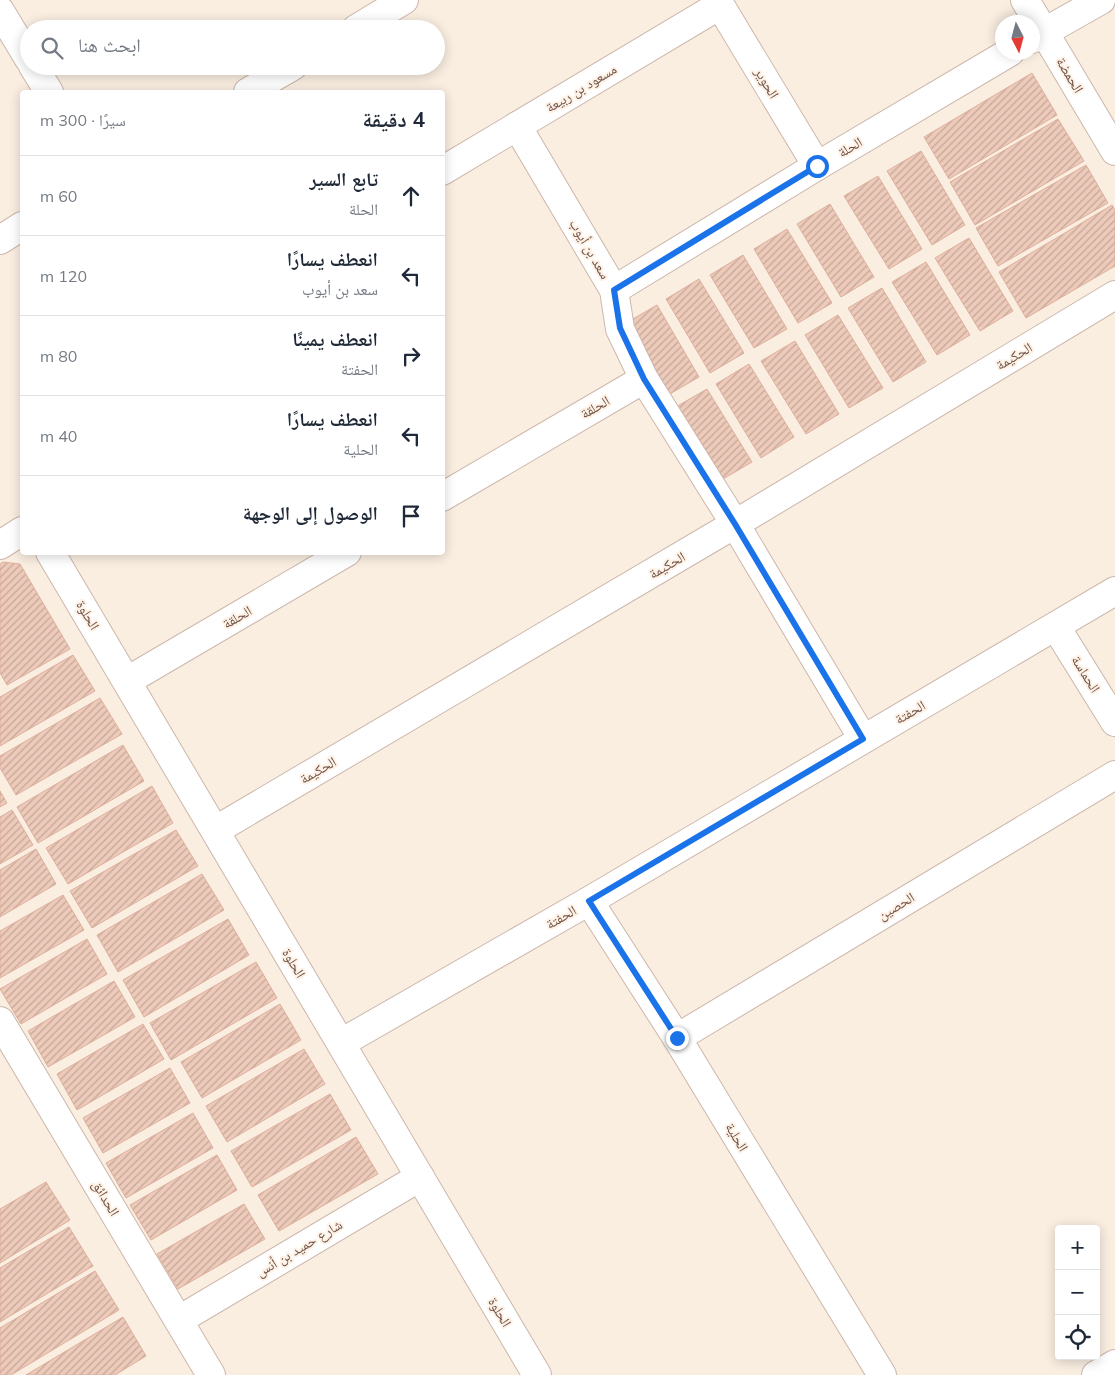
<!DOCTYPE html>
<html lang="ar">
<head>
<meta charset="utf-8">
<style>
	body { margin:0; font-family:Mulish,"Noto Naskh Arabic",sans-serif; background:#f2f2f3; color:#1f2937; direction:rtl }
	.controls { position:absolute; right:15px; bottom:15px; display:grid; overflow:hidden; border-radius:5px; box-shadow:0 2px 12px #0003 }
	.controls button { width:45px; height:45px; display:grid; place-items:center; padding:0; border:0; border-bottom:1px solid #e0e1e3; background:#fff; color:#1f2937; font:25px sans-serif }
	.compass { position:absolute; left:995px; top:15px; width:45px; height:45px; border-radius:50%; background:#fff; box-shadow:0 2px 12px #0003; rotate:174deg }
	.stop { position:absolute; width:15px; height:15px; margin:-11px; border:4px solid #1a73e8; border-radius:50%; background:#fff }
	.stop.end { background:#1a73e8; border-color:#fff; box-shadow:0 1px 5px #0008 }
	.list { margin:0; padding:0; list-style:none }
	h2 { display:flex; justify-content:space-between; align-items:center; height:65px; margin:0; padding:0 20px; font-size:21px }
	h2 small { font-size:16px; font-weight:400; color:#747a83 }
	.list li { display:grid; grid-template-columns:32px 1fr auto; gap:15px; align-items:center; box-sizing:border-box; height:80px; padding:0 20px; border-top:1px solid #e0e1e3 }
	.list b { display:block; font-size:19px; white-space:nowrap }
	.list p { margin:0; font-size:16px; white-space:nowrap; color:#747a83 }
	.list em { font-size:16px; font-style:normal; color:#747a83 }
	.icon { flex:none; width:28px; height:28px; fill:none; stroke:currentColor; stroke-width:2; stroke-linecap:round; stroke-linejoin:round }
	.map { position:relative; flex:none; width:1115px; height:1375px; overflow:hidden; direction:ltr }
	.search { position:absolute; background:#fff; box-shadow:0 2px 12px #0003; left:20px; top:20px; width:425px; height:55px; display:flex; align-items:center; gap:12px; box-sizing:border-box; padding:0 18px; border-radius:28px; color:#747a83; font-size:19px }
	.panel { position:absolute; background:#fff; box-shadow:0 2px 12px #0003; left:20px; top:90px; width:425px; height:465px; border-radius:5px; direction:rtl }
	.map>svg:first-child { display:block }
	.building { fill:url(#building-hatch); stroke:#dfaf9c }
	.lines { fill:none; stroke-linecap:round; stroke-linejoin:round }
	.minor-casing { stroke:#ccb7ab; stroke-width:30 }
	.minor { stroke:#fff; stroke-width:28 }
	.route { stroke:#1a73e8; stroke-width:6 }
	.labels { text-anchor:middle; stroke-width:4; stroke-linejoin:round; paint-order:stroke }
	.street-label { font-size:14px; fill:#6f534a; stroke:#fef2e6 }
</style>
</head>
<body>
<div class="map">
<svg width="1115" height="1375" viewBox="0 0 1115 1375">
	<defs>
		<pattern id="building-hatch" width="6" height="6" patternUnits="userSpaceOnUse" patternTransform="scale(1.25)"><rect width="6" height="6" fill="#edcaba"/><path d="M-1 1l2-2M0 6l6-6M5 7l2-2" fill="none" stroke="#c4a799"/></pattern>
	</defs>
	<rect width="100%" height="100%" fill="#faeee1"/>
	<!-- building -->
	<g class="building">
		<path d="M1032,73L1057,115L949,179L924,137Z"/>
		<path d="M1058,119L1084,161L975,225L950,182Z"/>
		<path d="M921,151L965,225L932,245L887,171Z"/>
		<path d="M1086,165L1108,203L998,266L976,228Z"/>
		<path d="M878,176L922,249L889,269L844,196Z"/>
		<path d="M830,204L874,277L841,297L797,224Z"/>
		<path d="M1112,205L1115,210V266L1026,318L999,272Z"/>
		<path d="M787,229L832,303L798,323L754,249Z"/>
		<path d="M969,238L1013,311L980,331L935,258Z"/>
		<path d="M743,255L787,329L754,348L710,275Z"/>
		<path d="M926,262L970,335L937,355L892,282Z"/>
		<path d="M699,279L744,353L710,373L666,299Z"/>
		<path d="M882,288L926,362L893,382L848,308Z"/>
		<path d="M657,305L699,377L668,395L626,323Z"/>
		<path d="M838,315L883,388L849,408L805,335Z"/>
		<path d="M795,341L839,414L806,434L761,361Z"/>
		<path d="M749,364L794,437L761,458L716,384Z"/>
		<path d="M707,389L752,462L718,482L674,408Z"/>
		<path d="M3,562L20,564L70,649L7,685L0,673V564Z"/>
		<path d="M73,655L95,691L0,746V697Z"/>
		<path d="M100,698L122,734L16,795L0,768V756Z"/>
		<path d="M123,745L144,781L38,843L17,807Z"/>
		<path d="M152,786L173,823L68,884L46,848Z"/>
		<path d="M0,791L7,803L0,807Z"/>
		<path d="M12,810L33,845L0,864V817Z"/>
		<path d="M176,830L198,866L92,928L70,891Z"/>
		<path d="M36,849L56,884L0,917V870Z"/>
		<path d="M202,874L224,910L118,972L97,935Z"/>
		<path d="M63,895L84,930L0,978V931Z"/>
		<path d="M228,919L249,955L144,1017L123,980Z"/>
		<path d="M87,939L107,974L21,1024L0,989Z"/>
		<path d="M256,962L277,998L171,1060L150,1023Z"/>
		<path d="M114,981L135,1017L48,1067L28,1031Z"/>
		<path d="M280,1004L301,1040L202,1098L181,1062Z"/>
		<path d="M143,1024L164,1059L77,1110L57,1074Z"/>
		<path d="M304,1049L325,1084L227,1142L206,1106Z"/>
		<path d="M170,1068L190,1103L103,1153L83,1118Z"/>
		<path d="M330,1094L351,1130L252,1187L231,1151Z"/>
		<path d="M193,1113L213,1148L126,1198L106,1163Z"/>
		<path d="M356,1137L378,1174L279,1231L258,1195Z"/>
		<path d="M217,1155L237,1190L151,1240L130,1205Z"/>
		<path d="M46,1182L70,1220L0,1263V1209Z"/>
		<path d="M244,1204L265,1239L178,1289L157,1254Z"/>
		<path d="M69,1227L93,1266L0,1322V1268Z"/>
		<path d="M95,1271L119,1310L11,1375H0V1328Z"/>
		<path d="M123,1317L146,1356L115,1375H26Z"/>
	</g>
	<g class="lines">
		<!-- minor casing -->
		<g class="minor-casing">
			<g id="minor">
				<path d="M717,0L817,166"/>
				<path d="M1025,0L1115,151"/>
				<path d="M0,11L29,59"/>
				<path d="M356,29L404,0"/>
				<path d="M1032,39L1101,0"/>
				<path d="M33,66L49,92"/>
				<path d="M248,92L293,66"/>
				<path d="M517,126L614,290L620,329L644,379L735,524L863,739"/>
				<path d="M442,171L720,5"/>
				<path d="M0,240L22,226"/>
				<path d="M614,290L817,166L1010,52"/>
				<path d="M442,497L644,379"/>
				<path d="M0,545L22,531"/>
				<path d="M50,552L537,1375"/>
				<path d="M1056,627L1115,722"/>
				<path d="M127,681L347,552"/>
				<path d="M216,830L735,524L1115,295"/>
				<path d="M589,901L677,1038L882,1375"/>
				<path d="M0,1021L211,1375"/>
				<path d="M677,1038L1115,775"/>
				<path d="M341,1043L589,901L1115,591"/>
				<path d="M179,1320L420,1177"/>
				<path d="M1096,1375L1115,1364"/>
			</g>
		</g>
		<!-- minor -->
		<use href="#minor" class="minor"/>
	</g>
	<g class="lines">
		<!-- route -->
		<path class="route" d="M677,1038L589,901L863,739L735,524L644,379L620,328L614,290L817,166"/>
	</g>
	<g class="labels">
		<!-- street labels -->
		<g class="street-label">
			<text transform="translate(1070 75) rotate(59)" y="5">الحمضة</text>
			<text transform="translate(767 83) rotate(59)" y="5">الحوير</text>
			<text transform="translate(581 88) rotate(-31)" y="5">مسعود بن ربيعة</text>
			<text transform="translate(850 147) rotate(-31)" y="5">الحلة</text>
			<text transform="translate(590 249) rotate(60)" y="5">سعد بن أيوب</text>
			<text transform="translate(1014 356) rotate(-31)" y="5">الحكيمة</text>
			<text transform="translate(595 407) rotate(-30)" y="5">الحلقة</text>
			<text transform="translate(667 565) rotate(-30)" y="5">الحكيمة</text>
			<text transform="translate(88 615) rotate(59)" y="5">الحلوة</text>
			<text transform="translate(237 617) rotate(-30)" y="5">الحلقة</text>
			<text transform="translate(1086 674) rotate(58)" y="5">الحماسة</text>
			<text transform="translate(910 712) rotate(-30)" y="5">الحفتة</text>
			<text transform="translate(318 770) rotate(-30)" y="5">الحكيمة</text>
			<text transform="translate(896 906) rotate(-31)" y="5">الحصين</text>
			<text transform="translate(561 917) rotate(-30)" y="5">الحفتة</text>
			<text transform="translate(294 963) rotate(59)" y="5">الحلوة</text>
			<text transform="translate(737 1137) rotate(59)" y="5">الحلية</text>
			<text transform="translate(106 1198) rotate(59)" y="5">الحدائق</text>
			<text transform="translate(299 1248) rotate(-31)" y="5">شارع حميد بن أنس</text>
			<text transform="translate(500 1312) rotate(59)" y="5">الحلوة</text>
		</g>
	</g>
</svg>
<div class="controls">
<button>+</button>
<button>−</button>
<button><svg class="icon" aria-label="locate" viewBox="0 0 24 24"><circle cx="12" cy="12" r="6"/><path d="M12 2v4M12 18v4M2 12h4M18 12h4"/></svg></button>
</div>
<svg class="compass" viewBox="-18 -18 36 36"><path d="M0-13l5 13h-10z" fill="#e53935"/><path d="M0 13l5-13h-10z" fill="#747a83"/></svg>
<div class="stop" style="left:817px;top:166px"></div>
<div class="stop end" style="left:677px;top:1038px"></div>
<div class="search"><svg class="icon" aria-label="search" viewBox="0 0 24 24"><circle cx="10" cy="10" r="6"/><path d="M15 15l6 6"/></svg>ابحث هنا</div>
<section class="panel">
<h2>4 دقيقة<small>سيرًا · 300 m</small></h2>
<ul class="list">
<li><svg class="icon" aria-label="ahead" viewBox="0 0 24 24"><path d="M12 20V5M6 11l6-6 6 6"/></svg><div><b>تابع السير</b><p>الحلة</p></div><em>60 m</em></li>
<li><svg class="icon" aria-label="left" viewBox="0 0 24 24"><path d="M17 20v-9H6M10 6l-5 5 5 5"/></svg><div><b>انعطف يسارًا</b><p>سعد بن أيوب</p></div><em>120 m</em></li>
<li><svg class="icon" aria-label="right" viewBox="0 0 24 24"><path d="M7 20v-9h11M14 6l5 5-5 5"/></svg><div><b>انعطف يمينًا</b><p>الحفتة</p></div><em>80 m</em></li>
<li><svg class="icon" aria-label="left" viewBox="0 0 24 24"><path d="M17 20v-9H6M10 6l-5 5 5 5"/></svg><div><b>انعطف يسارًا</b><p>الحلية</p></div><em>40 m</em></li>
<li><svg class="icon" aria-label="arrive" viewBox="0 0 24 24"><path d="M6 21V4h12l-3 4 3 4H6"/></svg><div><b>الوصول إلى الوجهة</b></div></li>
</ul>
</section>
</div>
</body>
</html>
